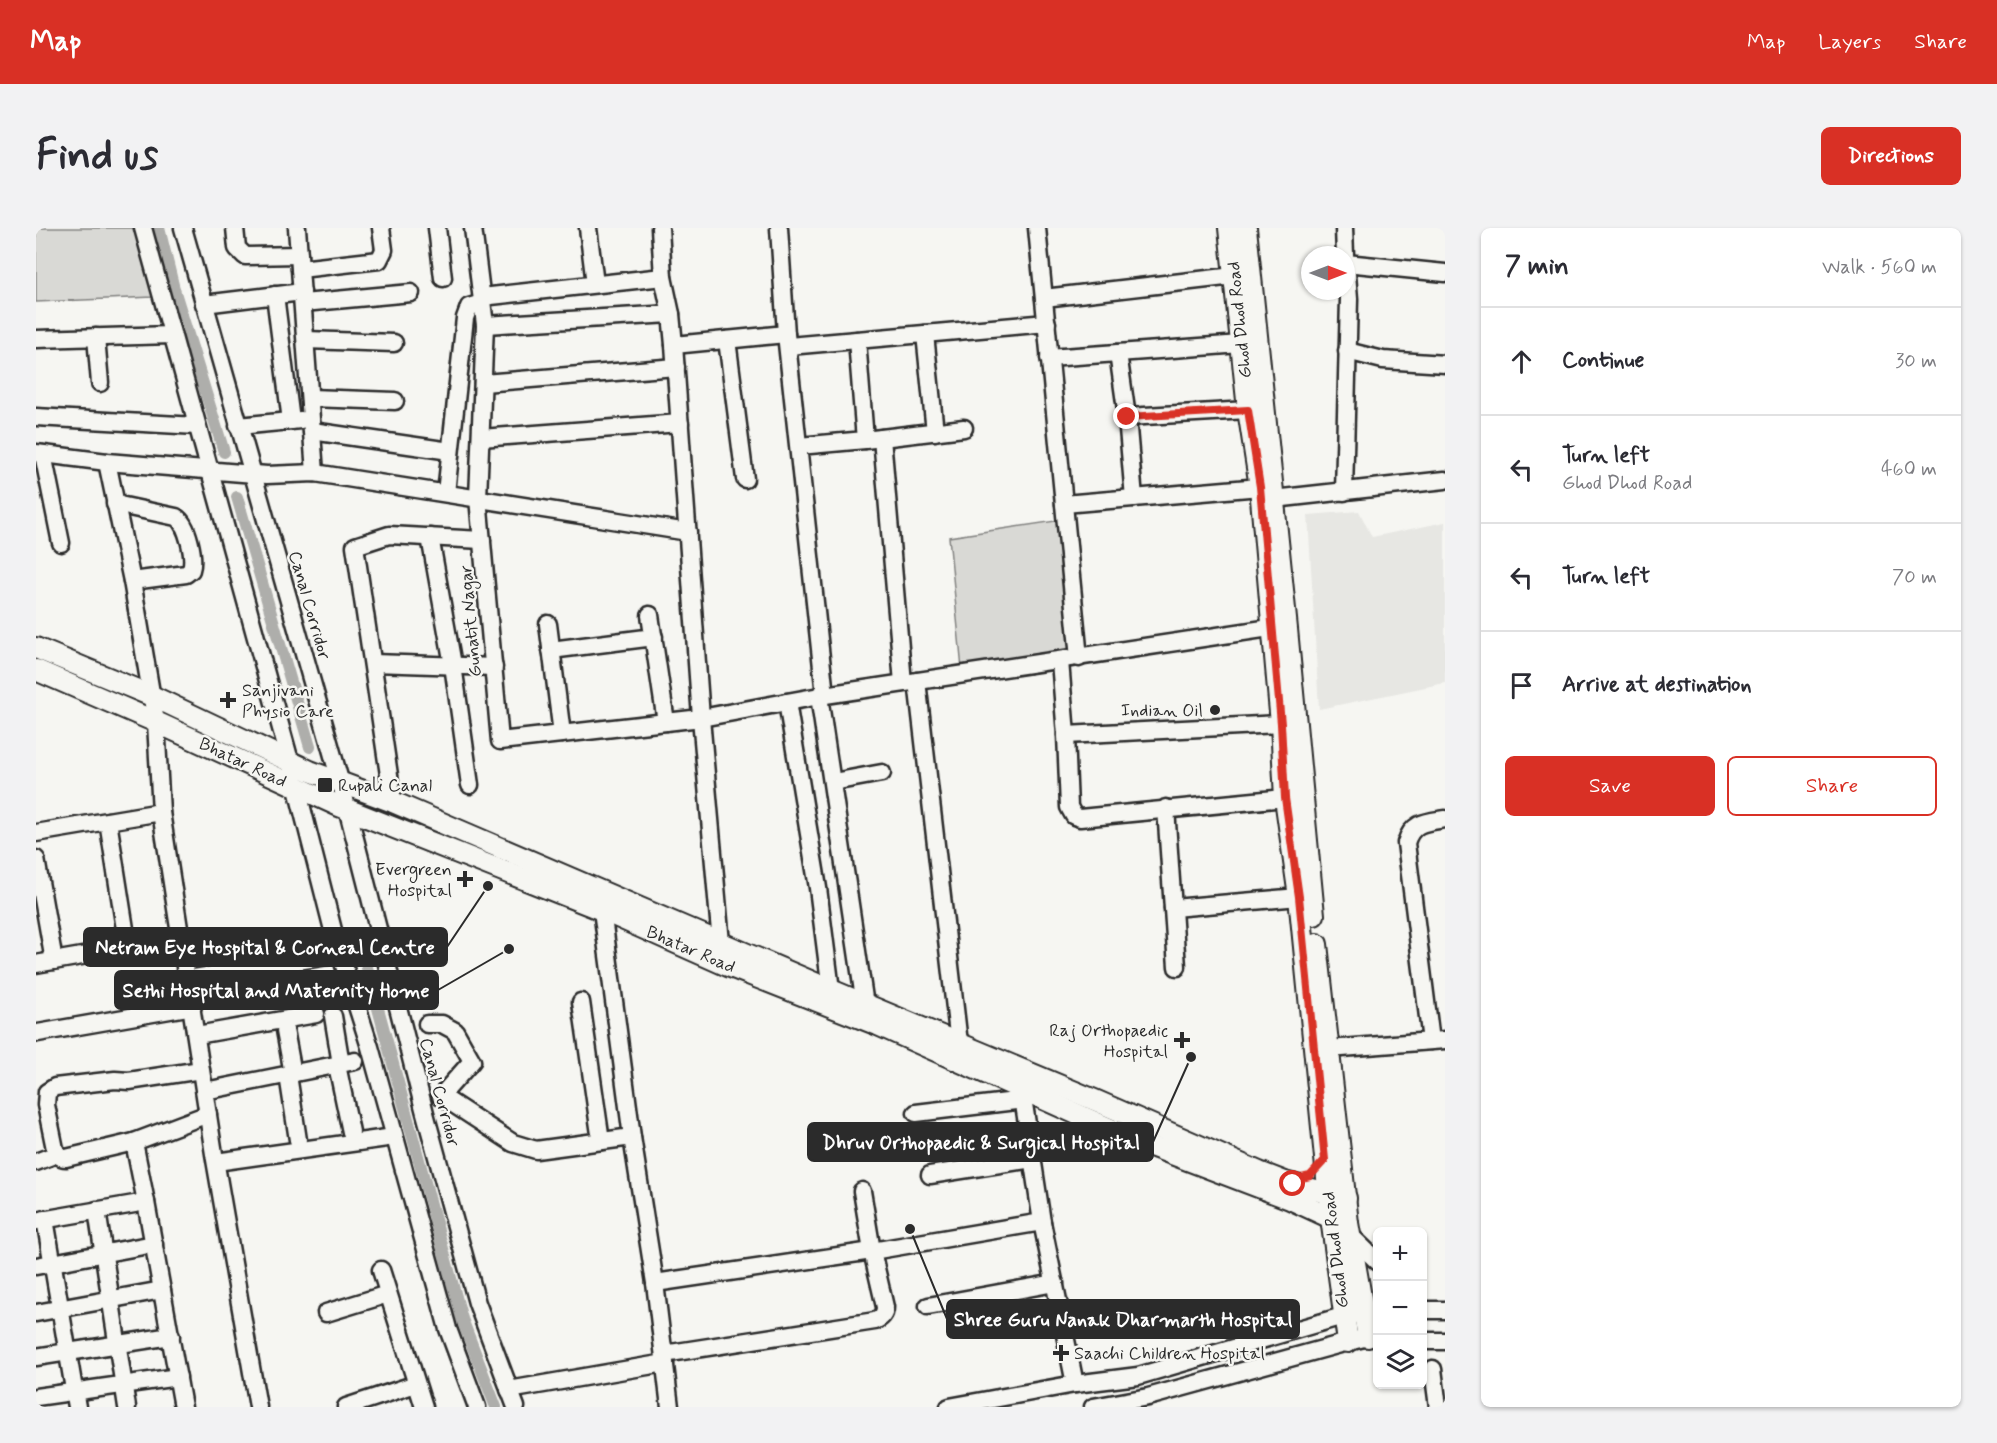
<!DOCTYPE html>
<html lang="en">
<head>
<meta charset="utf-8">
<style>
	body { margin:0; font-family:Mynerve,sans-serif; background:#f2f2f3; color:#2b2b33 }
	.controls { position:absolute; right:18px; bottom:18px; display:grid; overflow:hidden; border-radius:9px; box-shadow:0 2px 4px #0004 }
	.controls button { width:54px; height:54px; display:grid; place-items:center; padding:0; border:0; border-bottom:2px solid #e1e1e2; background:#fff; color:#2b2b33; font:30px sans-serif }
	.compass { position:absolute; left:1265px; top:18px; width:54px; height:54px; border-radius:50%; background:#fff; box-shadow:0 2px 4px #0004; rotate:90deg }
	.stop { position:absolute; width:18px; height:18px; margin:-14px; border:4px solid #d93025; border-radius:50%; background:#fff }
	.stop.end { background:#d93025; border-color:#fff; box-shadow:0 2px 6px #0008 }
	.list { margin:0; padding:0; list-style:none }
	h2 { display:flex; justify-content:space-between; align-items:center; height:78px; margin:0; padding:0 24px; font-size:26px }
	h2 small { font-size:20px; font-weight:400; color:#7c7c81 }
	.list li { display:grid; grid-template-columns:39px 1fr auto; gap:18px; align-items:center; box-sizing:border-box; height:108px; padding:0 24px; border-top:2px solid #e1e1e2 }
	.list b { display:block; font-size:22px; white-space:nowrap }
	.list p { margin:0; font-size:20px; white-space:nowrap; color:#7c7c81 }
	.list em { font-size:20px; font-style:normal; color:#7c7c81 }
	.actions { display:flex; gap:12px; padding:18px 24px }
	.actions a { flex:1; padding:14px 0; border:2px solid #d93025; border-radius:9px; text-align:center; font-size:21px; color:#d93025 }
	.actions .main { background:#d93025; color:#fff }
	.icon { flex:none; width:33px; height:33px; fill:none; stroke:currentColor; stroke-width:2; stroke-linecap:round; stroke-linejoin:round }
	.map { position:relative; flex:none; width:1409px; height:1179px; overflow:hidden; border-radius:9px }
	header { display:flex; align-items:center; gap:36px; box-sizing:border-box; height:84px; padding:0 30px; background:#d93025; color:#fff }
	header strong { font-size:28px }
	nav { display:flex; gap:33px; margin-inline-start:auto; font-size:21px }
	.intro { display:flex; align-items:center; justify-content:space-between; box-sizing:border-box; height:144px; padding:0 36px }
	h1 { margin:0; font-size:42px }
	.button { padding:15px 27px; border-radius:9px; background:#d93025; color:#fff; font-size:21px; font-weight:700 }
	main { display:flex; gap:36px; padding:0 36px }
	aside { flex:1; background:#fff; border-radius:9px; box-shadow:0 2px 4px #0004 }
	.map>svg:first-child { display:block }
	.built { fill:#e7e7e3 }
	.green { fill:#d9d9d5; stroke:#828280; stroke-width:1.5 }
	.lines { fill:none; stroke-linecap:round; stroke-linejoin:round }
	.canal { stroke:#aeaeab; stroke-width:12 }
	.minor-casing { stroke:#2b2b2b; stroke-width:21 }
	.major-casing { stroke:#2b2b2b; stroke-width:24 }
	.minor { stroke:#f6f6f2; stroke-width:16 }
	.major { stroke:#f6f6f2; stroke-width:20 }
	.route { stroke:#d93025; stroke-width:8 }
	.poi-dot { fill:#2b2b2b; stroke:#f6f6f2; stroke-width:2 }
	.labels { text-anchor:middle; stroke-width:5; stroke-linejoin:round; paint-order:stroke }
	.street-label { font-size:18px; fill:#2b2b2b; stroke:#f6f6f2 }
	.poi-label { font-size:18px; fill:#2b2b2b; stroke:#f6f6f2; text-anchor:start }
	.leader { fill:none; stroke:#2b2b2b; stroke-width:2 }
	.callout-dot { fill:#2b2b2b; stroke:#f6f6f2; stroke-width:2 }
	.callout { fill:#2b2b2b; stroke:#2b2b2b; stroke-width:2 }
	.callout-label { font-size:20px; text-anchor:middle; font-weight:bold; fill:#fff }
</style>
</head>
<body>
<header>
<strong>Map</strong>
<nav><a>Map</a><a>Layers</a><a>Share</a></nav>
</header>
<div class="intro"><h1>Find us</h1><a class="button">Directions</a></div>
<main>
<div class="map">
<svg width="1409" height="1179" viewBox="0 0 1409 1179">
	<rect width="100%" height="100%" fill="#f6f6f2"/>
	<filter id="ink" filterUnits="userSpaceOnUse"><feTurbulence type="fractalNoise" baseFrequency=".0167" numOctaves="2"/><feDisplacementMap in="SourceGraphic" scale="12" xChannelSelector="R" yChannelSelector="G"/><feConvolveMatrix kernelMatrix="1 2 1 2 8 2 1 2 1" color-interpolation-filters="sRGB"/></filter>
	<g filter="url(#ink)">
		<!-- built -->
		<path class="built" d="M1323,283L1336,309L1409,294V455L1283,481L1272,287Z"/>
		<!-- green -->
		<g class="green">
			<path d="M0,0H99L117,69L0,74Z"/>
			<path d="M1026,292L1039,426L926,441L913,309Z"/>
		</g>
		<g class="lines">
			<!-- canal -->
			<g class="canal">
				<path d="M123,0L138,61L188,224"/>
				<path d="M201,269L274,519"/>
				<path d="M323,710L426,1091L460,1179"/>
			</g>
			<!-- minor casing -->
			<g class="minor-casing">
				<g id="minor">
					<path d="M107,0L254,533L298,706L334,819L412,1101L441,1179"/>
					<path d="M147,0L305,556L389,885L441,1075L480,1179"/>
					<path d="M199,0L201,20L209,28L263,27"/>
					<path d="M261,0L279,245"/>
					<path d="M401,0L407,50"/>
					<path d="M437,0L449,97L442,270L464,513L665,490L789,467L1247,398"/>
					<path d="M552,0L559,56"/>
					<path d="M624,0L627,49L635,86L638,117L665,490L685,715L683,724"/>
					<path d="M743,0L750,106L789,467"/>
					<path d="M1001,0L1043,430"/>
					<path d="M1308,0L1309,27"/>
					<path d="M1310,35L1409,45"/>
					<path d="M264,41L343,32L348,22L345,0"/>
					<path d="M239,67L255,193"/>
					<path d="M446,69L627,49"/>
					<path d="M1008,70L1198,48"/>
					<path d="M267,75L375,65"/>
					<path d="M168,76L266,64"/>
					<path d="M449,97L635,86"/>
					<path d="M889,106L899,204"/>
					<path d="M60,109L64,155"/>
					<path d="M0,111L136,107"/>
					<path d="M270,112L358,115"/>
					<path d="M691,112L709,251"/>
					<path d="M821,112L829,212"/>
					<path d="M638,117L750,106"/>
					<path d="M753,118L1011,95"/>
					<path d="M1311,123L1347,132L1409,136"/>
					<path d="M1082,125L1091,189L1212,182"/>
					<path d="M1013,130L1205,116"/>
					<path d="M447,155L640,139"/>
					<path d="M274,170L359,173"/>
					<path d="M0,189L161,198"/>
					<path d="M1091,189L1098,270"/>
					<path d="M202,198L265,192"/>
					<path d="M276,203L414,223"/>
					<path d="M445,210L644,195"/>
					<path d="M846,210L867,455"/>
					<path d="M763,218L829,212L928,200"/>
					<path d="M0,225L71,234L231,247L279,245L652,304"/>
					<path d="M7,226L25,315"/>
					<path d="M71,234L96,353L120,494L125,584L178,926L222,1179"/>
					<path d="M1308,264L1313,71L1310,34"/>
					<path d="M410,265L429,90L433,79L446,75"/>
					<path d="M1238,271L1409,252"/>
					<path d="M79,276L140,289C152,296 159,330 155,342L150,346L96,353"/>
					<path d="M1028,276L1224,259"/>
					<path d="M394,309L417,437L434,557"/>
					<path d="M614,387L630,494"/>
					<path d="M512,396L526,506"/>
					<path d="M515,422L618,409"/>
					<path d="M1024,433L1030,507L1033,579L1038,588L1044,590L1249,570"/>
					<path d="M337,435L458,439"/>
					<path d="M881,453L923,815"/>
					<path d="M783,468L829,777"/>
					<path d="M751,474L782,660L795,762"/>
					<path d="M1030,507L1245,496"/>
					<path d="M797,554L846,545"/>
					<path d="M357,574L319,318L353,307L446,312"/>
					<path d="M1130,580L1141,739"/>
					<path d="M72,593L92,720"/>
					<path d="M0,605L125,584"/>
					<path d="M0,631L18,733"/>
					<path d="M1137,680L1263,669"/>
					<path d="M566,682L596,909L619,1055L634,1179"/>
					<path d="M0,736L92,720L146,714"/>
					<path d="M152,751L304,726"/>
					<path d="M545,774L565,913"/>
					<path d="M297,788L305,836"/>
					<path d="M391,796H406L419,803L436,833L405,868L477,915L500,922L596,909"/>
					<path d="M249,802L257,846"/>
					<path d="M2,805L157,778"/>
					<path d="M161,807L280,786"/>
					<path d="M1395,813L1370,615C1376,594 1390,594 1409,591"/>
					<path d="M1293,821L1409,812"/>
					<path d="M301,837L315,904"/>
					<path d="M165,842L93,853L79,852L19,859L11,864L10,877L19,921C22,927 24,930 30,930L98,914L172,886"/>
					<path d="M252,847L262,912"/>
					<path d="M990,853L986,863L1006,994L1039,1156"/>
					<path d="M169,863L319,833"/>
					<path d="M880,885L988,872"/>
					<path d="M98,914L110,974L147,1179"/>
					<path d="M0,934L21,926"/>
					<path d="M180,934L358,909"/>
					<path d="M894,947L997,931"/>
					<path d="M61,982L91,1179"/>
					<path d="M9,991L41,1179"/>
					<path d="M0,993L110,974"/>
					<path d="M1315,1008L1342,1034"/>
					<path d="M0,1038L118,1016"/>
					<path d="M345,1042L388,1179"/>
					<path d="M619,1055L836,1023L1006,994"/>
					<path d="M892,1078L1019,1055"/>
					<path d="M1386,1082H1409"/>
					<path d="M0,1085L126,1062"/>
					<path d="M290,1085L352,1066"/>
					<path d="M1386,1113H1409"/>
					<path d="M628,1126L839,1093C845,1090 849,1087 849,1079L836,1023L826,963"/>
					<path d="M0,1129L135,1108"/>
					<path d="M1397,1141L1402,1179"/>
					<path d="M473,1162L629,1135"/>
					<path d="M0,1169L142,1149"/>
					<path d="M310,1179L380,1156"/>
					<path d="M913,1179L1039,1156L1102,1148L1307,1088L1342,1084"/>
					<path d="M1057,1179L1112,1169L1312,1114L1332,1109L1342,1110"/>
				</g>
			</g>
			<!-- major casing -->
			<g class="major-casing">
				<g id="major">
					<path d="M1193,0L1212,182L1224,259L1245,496L1249,570L1263,669L1295,990L1312,1114"/>
					<path d="M1210,0L1251,401L1278,687"/>
					<path d="M0,420L116,468L274,543L357,574L795,762L1061,873L1223,944L1249,954L1310,970"/>
					<path d="M0,442L120,494L303,578L566,682L692,738L842,797L1099,912L1254,971L1295,990L1312,995"/>
					<path d="M1281,716L1312,995L1332,1109"/>
				</g>
			</g>
			<!-- minor -->
			<use href="#minor" class="minor"/>
			<!-- major -->
			<use href="#major" class="major"/>
		</g>
	</g>
	<g class="lines" filter="url(#ink)">
		<!-- route -->
		<path class="route" d="M1091,189L1212,182L1224,259L1245,496L1249,570L1263,669L1289,932L1274,948L1249,954L1257,956"/>
	</g>
	<!-- markers -->
	<g class="poi-dot">
		<path d="M189 463h6v6h6v6h-6v6h-6v-6h-6v-6h6z"/>
		<circle cx="1179" cy="482" r="6"/>
		<rect x="281" y="549" width="16" height="16" rx="3"/>
		<path d="M426 642h6v6h6v6h-6v6h-6v-6h-6v-6h6z"/>
		<path d="M1143 803h6v6h6v6h-6v6h-6v-6h-6v-6h6z"/>
		<path d="M1022 1116h6v6h6v6h-6v6h-6v-6h-6v-6h6z"/>
	</g>
	<g class="labels">
		<!-- street labels -->
		<g class="street-label">
			<text transform="translate(1203 92) rotate(-96)" y="6">Ghod Dhod Road</text>
			<text transform="translate(274 377) rotate(74)" y="6">Canal Corridor</text>
			<text transform="translate(434 393) rotate(-95)" y="6">Gunatit Nagar</text>
			<text transform="translate(207 534) rotate(25)" y="6">Bhatar Road</text>
			<text transform="translate(655 721) rotate(23)" y="6">Bhatar Road</text>
			<text transform="translate(404 864) rotate(75)" y="6">Canal Corridor</text>
			<text transform="translate(1299 1022) rotate(-97)" y="6">Ghod Dhod Road</text>
		</g>
		<!-- poi labels -->
		<g class="poi-label">
			<text x="206" y="468">Sanjivani<tspan x="206" dy="21">Physio Care</tspan></text>
			<text x="1167" y="488" text-anchor="end">Indian Oil</text>
			<text x="302" y="563">Rupali Canal</text>
			<text x="416" y="647" text-anchor="end">Evergreen<tspan x="416" dy="21">Hospital</tspan></text>
			<text x="1132" y="808" text-anchor="end">Raj Orthopaedic<tspan x="1132" dy="21">Hospital</tspan></text>
			<text x="1038" y="1131">Saachi Children Hospital</text>
		</g>
	</g>
	<!-- callouts -->
	<path class="leader" d="M452 658L411 719M473 721L402 762M1155 829L1117 914M874 1001L911 1091"/>
	<g class="callout-dot">
		<circle cx="452" cy="658" r="6"/>
		<circle cx="473" cy="721" r="6"/>
		<circle cx="1155" cy="829" r="6"/>
		<circle cx="874" cy="1001" r="6"/>
	</g>
	<g class="callout">
		<rect x="48" y="700" width="363" height="38" rx="6"/>
		<rect x="79" y="743" width="323" height="38" rx="6"/>
		<rect x="772" y="895" width="345" height="38" rx="6"/>
		<rect x="911" y="1072" width="352" height="38" rx="6"/>
	</g>
	<g class="callout-label">
		<text x="229" y="726">Netram Eye Hospital &amp; Corneal Centre</text>
		<text x="240" y="769">Sethi Hospital and Maternity Home</text>
		<text x="945" y="921">Dhruv Orthopaedic &amp; Surgical Hospital</text>
		<text x="1087" y="1098">Shree Guru Nanak Dharmarth Hospital</text>
	</g>
</svg>
<div class="controls">
<button>+</button>
<button>−</button>
<button><svg class="icon" aria-label="layers" viewBox="0 0 24 24"><path d="M12 4l9 5-9 5-9-5zM3 14l9 5 9-5"/></svg></button>
</div>
<svg class="compass" viewBox="-18 -18 36 36"><path d="M0-13l5 13h-10z" fill="#e53935"/><path d="M0 13l5-13h-10z" fill="#7c7c81"/></svg>
<div class="stop" style="left:1257px;top:956px"></div>
<div class="stop end" style="left:1091px;top:189px"></div>
</div>
<aside>
<h2>7 min<small>Walk · 560 m</small></h2>
<ul class="list">
<li><svg class="icon" aria-label="ahead" viewBox="0 0 24 24"><path d="M12 20V5M6 11l6-6 6 6"/></svg><div><b>Continue</b></div><em>30 m</em></li>
<li><svg class="icon" aria-label="left" viewBox="0 0 24 24"><path d="M17 20v-9H6M10 6l-5 5 5 5"/></svg><div><b>Turn left</b><p>Ghod Dhod Road</p></div><em>460 m</em></li>
<li><svg class="icon" aria-label="left" viewBox="0 0 24 24"><path d="M17 20v-9H6M10 6l-5 5 5 5"/></svg><div><b>Turn left</b></div><em>70 m</em></li>
<li><svg class="icon" aria-label="arrive" viewBox="0 0 24 24"><path d="M6 21V4h12l-3 4 3 4H6"/></svg><div><b>Arrive at destination</b></div></li>
</ul>
<div class="actions"><a class="main">Save</a><a>Share</a></div>
</aside>
</main>
</body>
</html>
